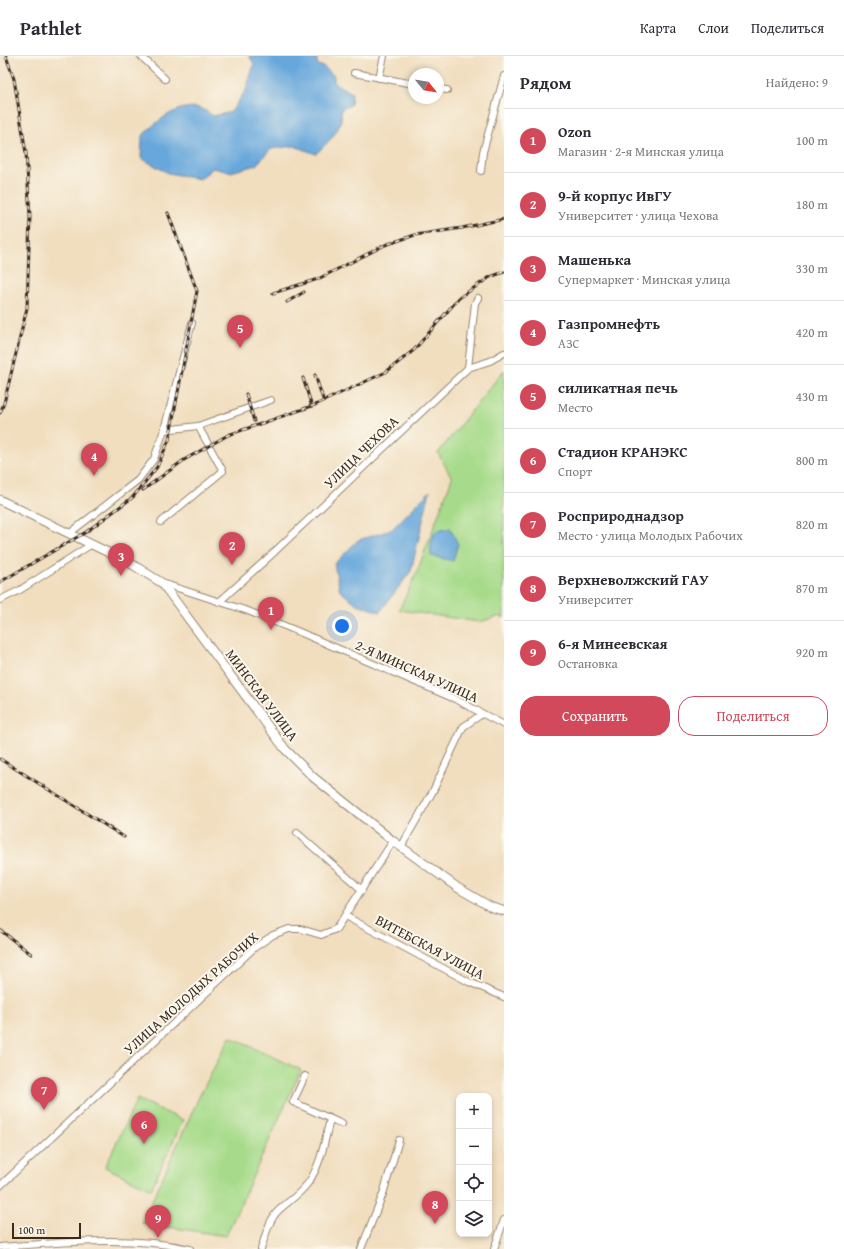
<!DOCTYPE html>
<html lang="ru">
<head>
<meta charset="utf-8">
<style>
	body { margin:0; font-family:"Gentium Book Plus",serif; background:#f2f2f3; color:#2b2b33 }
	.controls { position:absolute; right:12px; bottom:12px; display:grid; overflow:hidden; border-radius:8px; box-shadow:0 2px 6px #0003 }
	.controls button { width:36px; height:36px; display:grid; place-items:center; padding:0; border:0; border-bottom:1px solid #e1e1e2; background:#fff; color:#2b2b33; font:20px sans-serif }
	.compass { position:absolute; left:408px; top:12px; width:36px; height:36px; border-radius:50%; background:#fff; box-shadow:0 2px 6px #0003; rotate:120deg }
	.scale { position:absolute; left:12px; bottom:10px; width:69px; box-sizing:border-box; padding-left:4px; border:2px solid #3b2a1e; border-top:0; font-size:11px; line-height:14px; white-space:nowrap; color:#3b2a1e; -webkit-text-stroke:3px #fbf7ec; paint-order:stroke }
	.you { position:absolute; left:342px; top:570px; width:14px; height:14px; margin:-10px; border:3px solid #fff; border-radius:50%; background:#1a73e8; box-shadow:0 0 0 6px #1a73e833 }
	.badge { display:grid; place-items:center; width:26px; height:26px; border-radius:50%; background:#d1495b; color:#fff; font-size:13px; font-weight:700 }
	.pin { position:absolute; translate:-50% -33px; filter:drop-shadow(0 1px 2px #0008) }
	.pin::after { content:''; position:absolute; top:21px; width:14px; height:12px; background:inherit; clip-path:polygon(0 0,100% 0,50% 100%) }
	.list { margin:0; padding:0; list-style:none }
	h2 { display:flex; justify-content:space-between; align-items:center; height:52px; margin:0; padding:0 16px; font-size:17px }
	h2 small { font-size:13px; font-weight:400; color:#7c7c81 }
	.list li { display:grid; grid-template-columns:26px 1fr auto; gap:12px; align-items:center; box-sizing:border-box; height:64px; padding:0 16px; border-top:1px solid #e1e1e2 }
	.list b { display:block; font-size:15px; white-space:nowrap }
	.list p { margin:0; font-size:13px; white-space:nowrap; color:#7c7c81 }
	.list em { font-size:13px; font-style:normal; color:#7c7c81 }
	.actions { display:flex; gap:8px; padding:12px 16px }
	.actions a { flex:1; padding:9px 0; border:1px solid #d1495b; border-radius:16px; text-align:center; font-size:14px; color:#d1495b }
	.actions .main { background:#d1495b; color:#fff }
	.icon { flex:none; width:22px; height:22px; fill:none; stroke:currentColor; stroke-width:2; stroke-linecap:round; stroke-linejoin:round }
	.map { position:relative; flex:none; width:504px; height:1193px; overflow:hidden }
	header { display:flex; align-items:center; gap:24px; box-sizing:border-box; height:56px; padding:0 20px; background:#fff; border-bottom:1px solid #e1e1e2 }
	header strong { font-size:19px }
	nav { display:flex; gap:22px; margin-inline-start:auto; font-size:14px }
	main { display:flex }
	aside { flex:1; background:#fff }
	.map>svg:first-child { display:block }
	.green { fill:#a7db8b; stroke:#718254 }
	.water { fill:#68a7db; stroke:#52687c }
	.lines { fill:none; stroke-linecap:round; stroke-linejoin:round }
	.minor-casing { stroke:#96846e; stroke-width:8 }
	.major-casing { stroke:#96846e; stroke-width:10 }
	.minor { stroke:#fff; stroke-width:6 }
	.major { stroke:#fff; stroke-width:8 }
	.rail-casing { stroke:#3b2a1e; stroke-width:3 }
	.rail { stroke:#fbf7ec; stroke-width:1.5; stroke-dasharray:4.5; stroke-linecap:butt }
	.labels { text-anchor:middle; stroke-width:4; stroke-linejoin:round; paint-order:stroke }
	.street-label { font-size:14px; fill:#3b2a1e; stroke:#fbf7ec }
</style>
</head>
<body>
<header>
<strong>Pathlet</strong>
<nav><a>Карта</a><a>Слои</a><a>Поделиться</a></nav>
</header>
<main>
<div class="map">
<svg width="504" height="1193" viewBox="0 0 504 1193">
	<rect width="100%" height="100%" fill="#fbf7ec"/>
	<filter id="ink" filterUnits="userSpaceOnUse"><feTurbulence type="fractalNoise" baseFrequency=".025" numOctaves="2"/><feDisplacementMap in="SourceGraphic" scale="8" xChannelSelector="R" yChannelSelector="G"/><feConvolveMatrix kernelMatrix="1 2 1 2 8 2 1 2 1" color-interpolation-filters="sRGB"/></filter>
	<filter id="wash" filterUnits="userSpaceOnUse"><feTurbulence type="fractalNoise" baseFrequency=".012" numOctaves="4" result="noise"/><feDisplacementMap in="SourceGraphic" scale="16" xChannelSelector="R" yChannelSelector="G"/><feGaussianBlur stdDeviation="0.9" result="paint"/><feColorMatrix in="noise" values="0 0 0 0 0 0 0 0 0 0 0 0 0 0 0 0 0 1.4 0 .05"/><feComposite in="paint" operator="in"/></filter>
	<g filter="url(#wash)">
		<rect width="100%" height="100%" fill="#f1debf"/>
		<!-- green -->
		<g class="green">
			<path d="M504,314V562L500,560L479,566L399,554L417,516L452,422L438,397Z"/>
			<path d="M230,981L301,1014L226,1180L142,1167L198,1043Z"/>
			<path d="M137,1043L183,1064L151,1133L105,1111Z"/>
		</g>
		<!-- water -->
		<g class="water">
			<path d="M249,0H316L318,9L324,11L334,20V27L352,37L351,49L341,53C344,73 329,85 316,98L294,90L271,93L256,109L231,116L213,112L200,123L168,117L141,102L142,80C160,62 189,38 213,60L231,56L246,34L254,8Z"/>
			<path d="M430,435L411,515L380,556L357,548L340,535L334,508L358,484L391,474Z"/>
			<path d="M450,472L458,488L453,505L431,500C430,491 430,483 436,475Z"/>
		</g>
	</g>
	<g filter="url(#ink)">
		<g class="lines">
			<!-- minor casing -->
			<g class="minor-casing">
				<g id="minor">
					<path d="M141,0L165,23"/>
					<path d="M354,17L414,28"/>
					<path d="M379,22L384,0"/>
					<path d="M438,33L447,34"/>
					<path d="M481,115L483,96L504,20"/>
					<path d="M468,312L490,305L504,297"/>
					<path d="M198,370L271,344"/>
					<path d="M161,466L223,415L198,370L164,374"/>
					<path d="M70,477L138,424L154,403L164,374L192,267"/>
					<path d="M162,527L248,555L297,575L455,643L504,669"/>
					<path d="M0,544L20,534L92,488"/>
					<path d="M219,546L269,501L468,312L475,247L478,242"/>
					<path d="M297,777L362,834"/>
					<path d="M401,791L433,735L463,671L482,658"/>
					<path d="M345,860L469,926L504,941"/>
					<path d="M305,1020L293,1046L342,1068"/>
					<path d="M0,1130L254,892L273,879L289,873H301L321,879L336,873L393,785"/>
					<path d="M0,1191C62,1187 128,1179 190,1193"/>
					<path d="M261,1193C265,1181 269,1163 279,1154C289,1145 300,1138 308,1127C321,1109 325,1084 330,1063"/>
					<path d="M361,1193L383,1138L399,1084"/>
					<path d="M494,1193L504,1164"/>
				</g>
			</g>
			<!-- major casing -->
			<g class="major-casing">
				<path id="major" d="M0,444L130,507L162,527L285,693L313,721L393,785L458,832L491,851L504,855"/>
			</g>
			<!-- minor -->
			<use href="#minor" class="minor"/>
			<!-- major -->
			<use href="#major" class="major"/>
			<!-- rail casing -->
			<g class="rail-casing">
				<g id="rail">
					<path d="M273,237L318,223L385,189L415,179L462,172L504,163"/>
					<path d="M287,246L304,236"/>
					<path d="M315,319L323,343"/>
					<path d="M303,322L311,348"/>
					<path d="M246,338L254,365"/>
					<path d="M0,357L4,347L27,252L30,160L26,97L14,23L6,0"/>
					<path d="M143,434L184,404L228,379L315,349L386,316L414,294L459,242L490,221L504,216"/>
					<path d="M0,526L86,476L133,441L157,411L169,384L197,235L168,157"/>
					<path d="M0,703L124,781"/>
					<path d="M0,874L31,898"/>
				</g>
			</g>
			<!-- rail -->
			<use href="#rail" class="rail"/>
		</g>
	</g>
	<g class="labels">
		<!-- street labels -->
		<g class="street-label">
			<text transform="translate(361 396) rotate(-44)" y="5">УЛИЦА ЧЕХОВА</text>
			<text transform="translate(417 615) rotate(24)" y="5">2-Я МИНСКАЯ УЛИЦА</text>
			<text transform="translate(262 639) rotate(53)" y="5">МИНСКАЯ УЛИЦА</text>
			<text transform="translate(430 891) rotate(28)" y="5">ВИТЕБСКАЯ УЛИЦА</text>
			<text transform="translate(191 937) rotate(-42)" y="5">УЛИЦА МОЛОДЫХ РАБОЧИХ</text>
		</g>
	</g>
</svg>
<div class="controls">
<button>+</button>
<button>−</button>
<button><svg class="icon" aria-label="locate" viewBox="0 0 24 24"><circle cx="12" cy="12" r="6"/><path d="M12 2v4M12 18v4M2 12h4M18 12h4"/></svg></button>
<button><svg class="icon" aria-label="layers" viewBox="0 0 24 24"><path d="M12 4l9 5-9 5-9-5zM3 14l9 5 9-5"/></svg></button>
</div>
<svg class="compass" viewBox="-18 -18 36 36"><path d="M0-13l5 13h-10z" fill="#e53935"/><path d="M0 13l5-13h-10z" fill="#7c7c81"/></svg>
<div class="scale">100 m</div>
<div class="you"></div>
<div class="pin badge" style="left:271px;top:574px">1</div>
<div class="pin badge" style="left:232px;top:509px">2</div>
<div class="pin badge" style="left:121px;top:520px">3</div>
<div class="pin badge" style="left:94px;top:420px">4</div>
<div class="pin badge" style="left:240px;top:292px">5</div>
<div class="pin badge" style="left:144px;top:1088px">6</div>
<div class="pin badge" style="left:44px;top:1054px">7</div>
<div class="pin badge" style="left:435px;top:1168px">8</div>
<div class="pin badge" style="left:158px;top:1182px">9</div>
</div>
<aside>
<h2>Рядом<small>Найдено: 9</small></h2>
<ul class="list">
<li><span class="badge">1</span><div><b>Ozon</b><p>Магазин · 2-я Минская улица</p></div><em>100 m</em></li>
<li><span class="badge">2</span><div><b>9-й корпус ИвГУ</b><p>Университет · улица Чехова</p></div><em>180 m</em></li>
<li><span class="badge">3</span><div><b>Машенька</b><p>Супермаркет · Минская улица</p></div><em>330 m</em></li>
<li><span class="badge">4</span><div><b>Газпромнефть</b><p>АЗС</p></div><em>420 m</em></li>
<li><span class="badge">5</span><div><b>силикатная печь</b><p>Место</p></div><em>430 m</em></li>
<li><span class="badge">6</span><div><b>Стадион КРАНЭКС</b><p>Спорт</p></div><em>800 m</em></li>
<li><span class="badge">7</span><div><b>Росприроднадзор</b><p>Место · улица Молодых Рабочих</p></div><em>820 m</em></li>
<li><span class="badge">8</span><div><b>Верхневолжский ГАУ</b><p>Университет</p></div><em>870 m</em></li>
<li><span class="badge">9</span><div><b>6-я Минеевская</b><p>Остановка</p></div><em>920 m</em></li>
</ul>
<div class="actions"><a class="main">Сохранить</a><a>Поделиться</a></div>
</aside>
</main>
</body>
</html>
